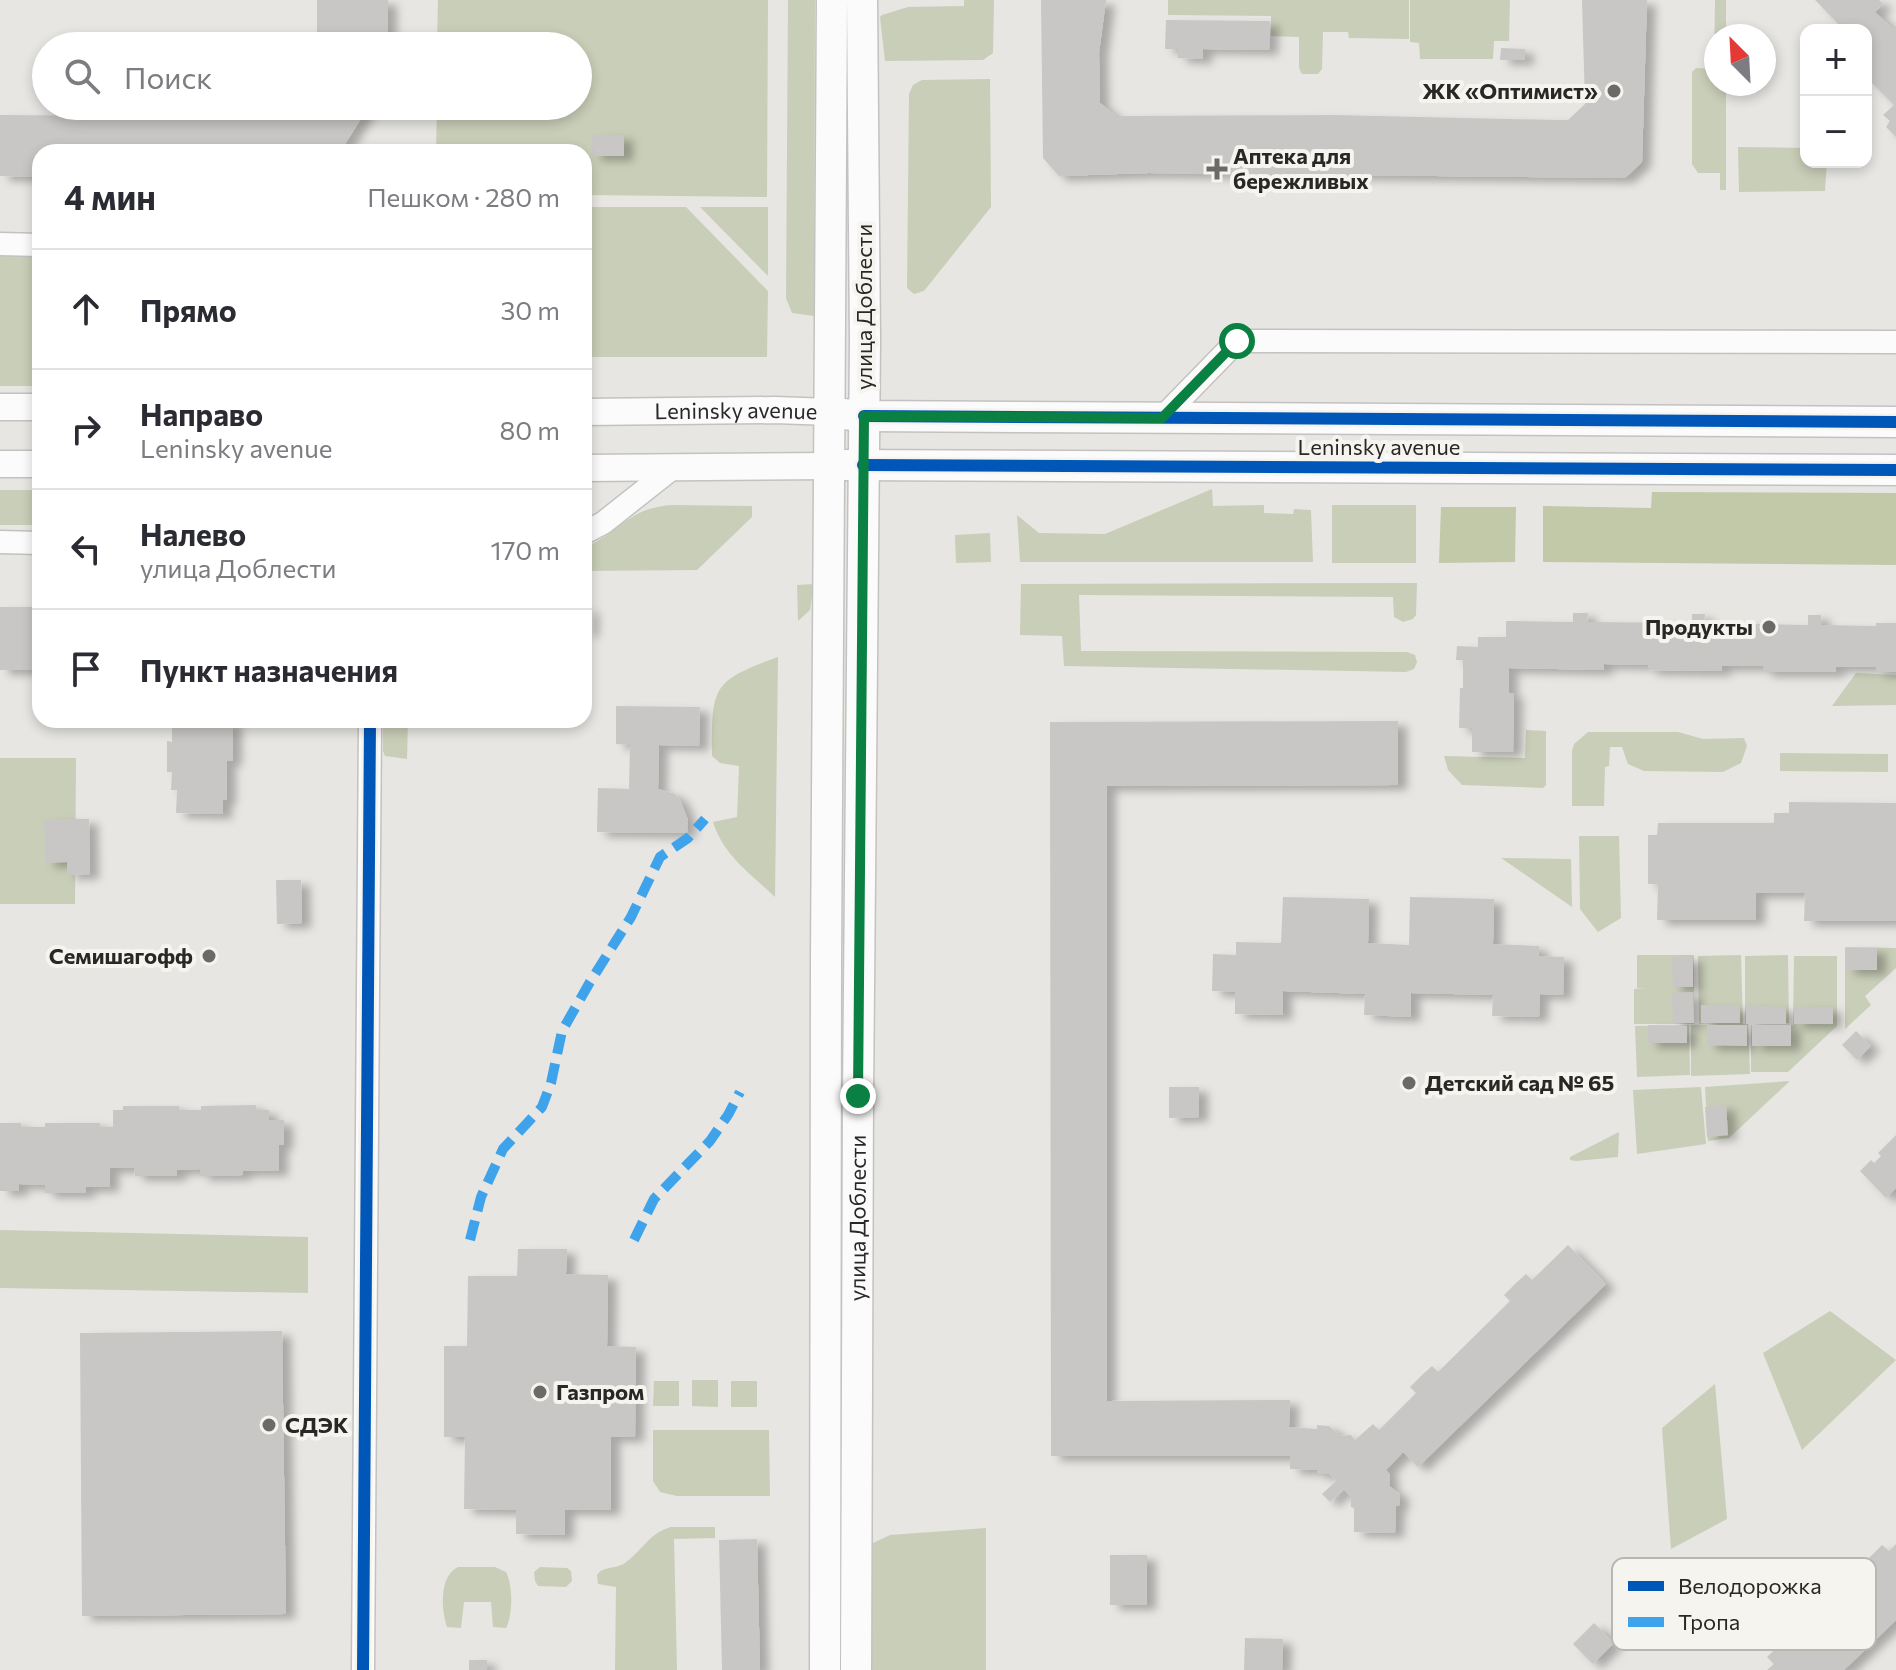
<!DOCTYPE html>
<html lang="ru">
<head>
<meta charset="utf-8">
<style>
	body { margin:0; font-family:Commissioner,sans-serif; background:#f7f7f7; color:#2b2b33 }
	.controls { position:absolute; right:24px; top:24px; display:grid; overflow:hidden; border-radius:16px; box-shadow:0 4px 12px #0003 }
	.controls button { width:72px; height:72px; display:grid; place-items:center; padding:0; border:0; border-bottom:2px solid #e1e1e2; background:#fff; color:#2b2b33; font:40px sans-serif }
	.compass { position:absolute; left:1704px; top:24px; width:72px; height:72px; border-radius:50%; background:#fff; box-shadow:0 4px 12px #0003; rotate:336deg }
	.stop { position:absolute; width:24px; height:24px; margin:-18px; border:6px solid #0b8043; border-radius:50%; background:#fff }
	.stop.end { background:#0b8043; border-color:#fff; box-shadow:0 2px 8px #0008 }
	.list { margin:0; padding:0; list-style:none }
	h2 { display:flex; justify-content:space-between; align-items:center; height:104px; margin:0; padding:0 32px; font-size:34px }
	h2 small { font-size:26px; font-weight:400; color:#7c7c81 }
	.list li { display:grid; grid-template-columns:52px 1fr auto; gap:24px; align-items:center; box-sizing:border-box; height:120px; padding:0 32px; border-top:2px solid #e1e1e2 }
	.list b { display:block; font-size:30px; white-space:nowrap }
	.list p { margin:0; font-size:26px; white-space:nowrap; color:#7c7c81 }
	.list em { font-size:26px; font-style:normal; color:#7c7c81 }
	.icon { flex:none; width:44px; height:44px; fill:none; stroke:currentColor; stroke-width:2; stroke-linecap:round; stroke-linejoin:round }
	.map { position:relative; flex:none; width:1896px; height:1670px; overflow:hidden }
	.search { position:absolute; background:#fff; box-shadow:0 4px 12px #0003; left:32px; top:32px; width:560px; height:88px; display:flex; align-items:center; gap:20px; box-sizing:border-box; padding:0 28px; border-radius:44px; color:#7c7c81; font-size:30px }
	.panel { position:absolute; background:#fff; box-shadow:0 4px 12px #0003; left:32px; top:144px; width:560px; height:584px; border-radius:24px }
	.map>svg:first-child { display:block }
	.green { fill:#c9ceb8 }
	.forest { fill:#c2c9a8 }
	.building { fill:#c8c7c5; filter:url(#shadow) }
	.lines { fill:none; stroke-linecap:round; stroke-linejoin:round }
	.minor-casing { stroke:#c3c2c0; stroke-width:25 }
	.tertiary-casing { stroke:#c3c2c0; stroke-width:29 }
	.secondary-casing { stroke:#c3c2c0; stroke-width:33 }
	.minor { stroke:#fbfbfb; stroke-width:22 }
	.tertiary { stroke:#fbfbfb; stroke-width:26 }
	.secondary { stroke:#fbfbfb; stroke-width:30 }
	.quiet { stroke:#3ea3eb; stroke-width:10; stroke-dasharray:20 10; stroke-linecap:butt }
	.cycleway-casing { stroke:#f6f4ef; stroke-width:17 }
	.cycleway { stroke:#0057b8; stroke-width:12 }
	.route { stroke:#0b8043; stroke-width:10 }
	.poi-dot { fill:#6c6a69; stroke:#f6f4ef; stroke-width:3 }
	.labels { text-anchor:middle; stroke-width:8; stroke-linejoin:round; paint-order:stroke }
	.poi-label { font-size:22px; font-weight:bold; fill:#292827; stroke:#f6f4ef; text-anchor:start }
	.street-label { font-size:22px; fill:#292827; stroke:#f6f4ef }
	.key { fill:#f6f4ef; stroke:#b8b7b3; stroke-width:2 }
	.key-label { font-size:22px; fill:#292827 }
</style>
</head>
<body>
<div class="map">
<svg width="1896" height="1670" viewBox="0 0 1896 1670">
	<defs>
		<filter id="shadow"><feDropShadow dx="9" dy="5" stdDeviation="4" flood-color="#0004"/></filter>
	</defs>
	<rect width="100%" height="100%" fill="#e7e6e3"/>
	<!-- green -->
	<g class="green">
		<path d="M438,0H768L767,197L584,195V152H436L437,106H578V46H437Z"/>
		<path d="M788,0H815L814,316L792,313L786,298Z"/>
		<path d="M964,0H994L993,53L983,60L885,61L880,17L882,15L908,7L964,6Z"/>
		<path d="M1168,0H1409V39L1349,38L1348,32H1323L1322,69L1318,74H1302L1299,68V37L1271,36V16L1168,15Z"/>
		<path d="M1410,0H1510L1509,41H1494L1493,59H1420L1419,43L1410,42Z"/>
		<path d="M1715,0H1726V36H1716V84H1726V190H1720V173H1698L1692,164V72L1696,68L1714,69Z"/>
		<path d="M990,79L991,207L924,291L914,294L907,288L909,94L913,85L922,80Z"/>
		<path d="M1738,147L1806,148V162H1827L1825,191L1739,192Z"/>
		<path d="M584,207H686L768,291L767,357H584Z"/>
		<path d="M700,207H768V276Z"/>
		<rect x="0" y="254" width="40" height="132"/>
		<path d="M1212,489L1213,506L1264,505V513L1293,514L1294,509L1311,510L1313,562H1020L1017,515L1039,533L1105,534Z"/>
		<rect x="0" y="490" width="40" height="35"/>
		<path d="M674,505L752,506V517L697,570L584,571V548C621,532 628,507 674,505Z"/>
		<rect x="1332" y="505" width="84" height="58"/>
		<path d="M990,533L991,562L956,563L955,535Z"/>
		<path d="M1417,583L1416,615L1413,619L1403,622L1394,617L1393,597L1079,595L1081,651L1407,652L1415,655L1417,662L1414,669L1406,672L1064,666L1062,636L1020,635L1021,584Z"/>
		<path d="M814,584L810,610L798,621L797,585Z"/>
		<path d="M778,657L775,897C751,874 723,855 713,822L737,817L739,766L720,763L712,756C712,687 711,681 778,657Z"/>
		<path d="M1856,673L1896,675V705L1832,706Z"/>
		<path d="M383,720H408L407,759L385,756L383,751Z"/>
		<path d="M1526,730L1546,731V785L1543,788L1462,785L1448,770L1444,756L1525,758Z"/>
		<path d="M1588,732H1678L1703,739L1744,738L1747,746L1741,763L1723,772L1644,771L1628,764L1622,747H1610L1609,766L1605,767L1604,806H1572V751L1574,744Z"/>
		<path d="M1780,753L1888,754V772L1780,771Z"/>
		<path d="M0,758H76L75,904H0Z"/>
		<path d="M1579,836H1619L1621,918L1598,932L1580,909Z"/>
		<path d="M1501,858L1571,859L1572,907Z"/>
		<path d="M1845,947L1896,948V968L1865,996L1871,1005L1845,1029Z"/>
		<path d="M1637,955H1694V1024H1634V989L1645,988H1637Z"/>
		<path d="M1741,955L1743,1024H1745V956L1788,955L1789,1023L1748,1024L1750,1074L1691,1076V1025L1717,1024H1699L1698,956Z"/>
		<path d="M1794,956H1837V1026L1788,1072H1751V1025H1793Z"/>
		<path d="M1689,1025L1690,1075L1637,1077L1635,1026Z"/>
		<path d="M1790,1081L1729,1138L1708,1141L1705,1087Z"/>
		<path d="M1701,1087L1706,1144L1637,1154L1633,1090Z"/>
		<path d="M1619,1132L1618,1157L1576,1161L1570,1160V1157Z"/>
		<path d="M0,1230L308,1237V1293L0,1288Z"/>
		<path d="M1830,1311L1896,1360L1802,1450L1763,1353Z"/>
		<path d="M692,1380H718V1407L692,1406Z"/>
		<path d="M654,1381H679V1406H653Z"/>
		<rect x="731" y="1381" width="26" height="26"/>
		<path d="M1715,1384L1727,1519L1671,1549L1662,1428Z"/>
		<path d="M653,1430H769L770,1496H677L660,1492L653,1481Z"/>
		<path d="M671,1527H715V1538L674,1539L677,1670H615L616,1587L598,1584L597,1575C604,1565 615,1570 625,1563C643,1550 649,1533 671,1527Z"/>
		<path d="M986,1528V1670H871V1544L890,1535Z"/>
		<path d="M458,1567H495L506,1572C513,1585 513,1615 506,1628L493,1627L491,1602H464L461,1628L447,1627C441,1610 439,1576 458,1567Z"/>
		<path d="M540,1567L567,1568L571,1571L572,1581L566,1587L538,1586L535,1581L534,1572Z"/>
	</g>
	<!-- forest -->
	<g class="forest">
		<path d="M1652,492L1896,493V565L1543,562V506L1651,508Z"/>
		<path d="M1441,507H1516L1515,562L1439,563Z"/>
	</g>
	<!-- building -->
	<g class="building">
		<rect x="317" y="0" width="71" height="46"/>
		<path d="M1041,0H1106L1099,53L1100,103L1116,116L1334,115L1558,120H1568L1585,104L1582,0H1647L1642,162L1625,178L1149,173L1059,176L1043,158Z"/>
		<path d="M1815,0H1879L1883,4L1875,12L1893,29L1896,25V137L1886,127L1890,121L1883,115L1894,105L1866,77V30H1844Z"/>
		<path d="M1166,20L1270,21L1269,50L1203,49V59L1178,58V49H1165Z"/>
		<path d="M1501,48L1525,49V60H1500Z"/>
		<path d="M276,106H369L340,152H40V177L0,176V115L268,117Z"/>
		<rect x="592" y="135" width="32" height="21"/>
		<path d="M0,607H40V664H36V670H0Z"/>
		<rect x="584" y="608" width="6" height="24"/>
		<path d="M1573,613H1588L1587,622L1692,623V614H1705L1704,623L1808,625V615H1821V625L1876,626V623H1896V672H1876V667H1836V672H1763V666H1722V671L1648,670V665L1604,664V670L1509,668V693H1514L1513,752H1472V728H1459L1460,688H1463V660H1456L1457,646L1478,647V637H1506V621L1573,622Z"/>
		<path d="M616,706L700,707L699,746L659,745L658,789L675,794L681,802L688,820L687,833L597,832L598,788L629,789L630,745L616,744Z"/>
		<path d="M172,720H233V761H227V800H223V814L176,813L177,790H171L172,772H167V741L172,742Z"/>
		<path d="M1398,721V785L1107,786V1401L1290,1400L1289,1427L1317,1429V1425L1329,1426L1340,1436L1351,1435L1355,1440L1373,1424L1379,1430L1416,1393L1410,1387L1421,1376L1432,1366L1438,1372L1510,1301L1504,1295L1515,1284L1526,1274L1532,1280L1568,1245L1606,1284L1418,1467L1403,1452L1386,1470L1390,1475L1389,1486L1400,1494L1399,1506H1396L1395,1533L1354,1532V1508L1351,1507V1497L1344,1489L1330,1502L1322,1494L1336,1481L1329,1474H1317V1470L1290,1469V1456H1051L1050,722Z"/>
		<path d="M1789,802L1896,803V921H1804L1805,893H1756V920H1657L1658,884H1648V835H1657L1658,823H1774V813H1789Z"/>
		<path d="M44,819H89L90,874L67,875V862L46,863Z"/>
		<path d="M276,880H301L302,923L277,924Z"/>
		<path d="M1283,897L1369,899L1368,943L1409,945L1410,897L1494,899L1493,944L1539,946V956L1564,957L1563,995L1540,994L1539,1017L1492,1016L1493,995L1411,993V1017L1364,1015L1365,994L1283,991V1015L1235,1014V992L1212,991L1213,954L1236,955V942L1281,943Z"/>
		<rect x="1846" y="948" width="31" height="22"/>
		<path d="M1672,957H1693V987H1673Z"/>
		<path d="M1693,992L1694,1023H1673L1672,993Z"/>
		<path d="M1701,1005L1740,1006V1023H1701Z"/>
		<path d="M1746,1006L1786,1007V1024H1746Z"/>
		<rect x="1794" y="1007" width="39" height="17"/>
		<path d="M1648,1025L1687,1026V1043H1648Z"/>
		<path d="M1707,1025H1747V1046L1707,1045Z"/>
		<rect x="1752" y="1025" width="39" height="21"/>
		<path d="M1856,1031L1871,1046L1857,1060L1842,1045Z"/>
		<path d="M1169,1087H1199V1117L1169,1118Z"/>
		<path d="M256,1105V1110H269V1120H284V1145H279V1171H243V1175L200,1176V1169L177,1170V1176H135L134,1168H110V1187H86V1193H45V1185L19,1184V1191H0V1123H21V1127H45V1123H100V1127H113V1110H123V1106H179V1110H201V1106Z"/>
		<path d="M1726,1105L1728,1135L1707,1137L1705,1107Z"/>
		<path d="M1896,1135V1188L1886,1198L1860,1171L1871,1160L1874,1163L1881,1156L1878,1153Z"/>
		<path d="M518,1249H567L566,1274L608,1275L607,1346L636,1347L635,1437H611V1510H565V1535L516,1534V1510L464,1509L465,1437H444V1346H467L468,1276H517Z"/>
		<path d="M282,1331L286,1614L82,1616L80,1333Z"/>
		<path d="M757,1539L760,1670H722L719,1540Z"/>
		<path d="M1896,1544V1620L1844,1670H1767L1774,1664L1767,1657L1789,1636L1795,1642L1868,1572L1861,1565L1872,1555L1882,1545L1889,1551Z"/>
		<rect x="1110" y="1555" width="37" height="50"/>
		<path d="M1594,1623L1614,1643L1593,1664L1573,1644Z"/>
		<path d="M1245,1638L1283,1639L1282,1670H1244Z"/>
		<rect x="469" y="1660" width="18" height="10"/>
	</g>
	<g class="lines">
		<!-- minor casing -->
		<g class="minor-casing">
			<g id="minor">
				<path d="M0,244L40,245"/>
				<path d="M1162,418L1237,341L1896,342"/>
				<path d="M584,533L603,523L674,467"/>
				<path d="M0,542L40,543"/>
				<path d="M363,1670L370,720"/>
			</g>
		</g>
		<!-- tertiary casing -->
		<g class="tertiary-casing">
			<g id="tertiary">
				<path d="M0,407H40"/>
				<path id="s1" d="M584,412L775,410L830,412"/>
				<path d="M0,464H40"/>
				<path d="M584,468L830,466"/>
			</g>
		</g>
		<!-- secondary casing -->
		<g class="secondary-casing">
			<g id="secondary">
				<path d="M843,414L864,416L1896,422"/>
				<path d="M844,465L1896,470"/>
				<path d="M825,1670L826,959L832,0"/>
				<path id="s2" d="M856,1670L858,1096L865,340L862,0"/>
			</g>
		</g>
		<!-- minor -->
		<use href="#minor" class="minor"/>
		<!-- tertiary -->
		<use href="#tertiary" class="tertiary"/>
		<!-- secondary -->
		<use href="#secondary" class="secondary"/>
		<!-- quiet -->
		<g class="quiet">
			<path d="M470,1240L481,1197L503,1149L542,1107L551,1083L562,1031L590,982L631,917L660,857L688,838L705,819"/>
			<path d="M634,1240L654,1199L710,1141L728,1115L740,1092"/>
		</g>
		<!-- cycleway casing -->
		<g class="cycleway-casing">
			<g id="cycleway">
				<path d="M864,416L1896,422"/>
				<path d="M863,465L1896,470"/>
				<path d="M363,1670L370,720"/>
			</g>
		</g>
		<!-- cycleway -->
		<use href="#cycleway" class="cycleway"/>
	</g>
	<g class="lines">
		<!-- route -->
		<path class="route" d="M858,1096L864,416L1162,418L1237,341"/>
	</g>
	<!-- markers -->
	<g class="poi-dot">
		<circle cx="1614" cy="91" r="8"/>
		<path d="M1213 157h8v8h8v8h-8v8h-8v-8h-8v-8h8z"/>
		<circle cx="1769" cy="627" r="8"/>
		<circle cx="209" cy="956" r="8"/>
		<circle cx="1409" cy="1083" r="8"/>
		<circle cx="540" cy="1392" r="8"/>
		<circle cx="269" cy="1425" r="8"/>
	</g>
	<g class="labels">
		<!-- poi labels -->
		<g class="poi-label">
			<text x="1598" y="99" text-anchor="end">ЖК «Оптимист»</text>
			<text x="1233" y="164">Аптека для<tspan x="1233" dy="25">бережливых</tspan></text>
			<text x="1753" y="635" text-anchor="end">Продукты</text>
			<text x="193" y="964" text-anchor="end">Семишагофф</text>
			<text x="1425" y="1091">Детский сад № 65</text>
			<text x="556" y="1400">Газпром</text>
			<text x="285" y="1433">СДЭК</text>
		</g>
		<!-- street labels -->
		<g class="street-label">
			<text transform="translate(864 307) rotate(-90)" y="8">улица Доблести</text>
			<text dy="8" stroke="none"><textPath href="#s1" startOffset="152">Leninsky avenue</textPath></text>
			<text x="1379" y="455">Leninsky avenue</text>
			<text dy="8" stroke="none"><textPath href="#s2" startOffset="452">улица Доблести</textPath></text>
		</g>
	</g>
	<!-- legend -->
	<rect x="1612" y="1558" width="264" height="92" rx="12" class="key"/>
	<rect x="1628" y="1581" width="36" height="10" fill="#0057b8"/>
	<rect x="1628" y="1617" width="36" height="10" fill="#3ea3eb"/>
	<g class="key-label">
		<text x="1678" y="1594">Велодорожка</text>
		<text x="1678" y="1630">Тропа</text>
	</g>
</svg>
<div class="controls">
<button>+</button>
<button>−</button>
</div>
<svg class="compass" viewBox="-18 -18 36 36"><path d="M0-13l5 13h-10z" fill="#e53935"/><path d="M0 13l5-13h-10z" fill="#7c7c81"/></svg>
<div class="stop" style="left:1237px;top:341px"></div>
<div class="stop end" style="left:858px;top:1096px"></div>
<div class="search"><svg class="icon" aria-label="search" viewBox="0 0 24 24"><circle cx="10" cy="10" r="6"/><path d="M15 15l6 6"/></svg>Поиск</div>
<section class="panel">
<h2>4 мин<small>Пешком · 280 m</small></h2>
<ul class="list">
<li><svg class="icon" aria-label="ahead" viewBox="0 0 24 24"><path d="M12 20V5M6 11l6-6 6 6"/></svg><div><b>Прямо</b></div><em>30 m</em></li>
<li><svg class="icon" aria-label="right" viewBox="0 0 24 24"><path d="M7 20v-9h11M14 6l5 5-5 5"/></svg><div><b>Направо</b><p>Leninsky avenue</p></div><em>80 m</em></li>
<li><svg class="icon" aria-label="left" viewBox="0 0 24 24"><path d="M17 20v-9H6M10 6l-5 5 5 5"/></svg><div><b>Налево</b><p>улица Доблести</p></div><em>170 m</em></li>
<li><svg class="icon" aria-label="arrive" viewBox="0 0 24 24"><path d="M6 21V4h12l-3 4 3 4H6"/></svg><div><b>Пункт назначения</b></div></li>
</ul>
</section>
</div>
</body>
</html>
